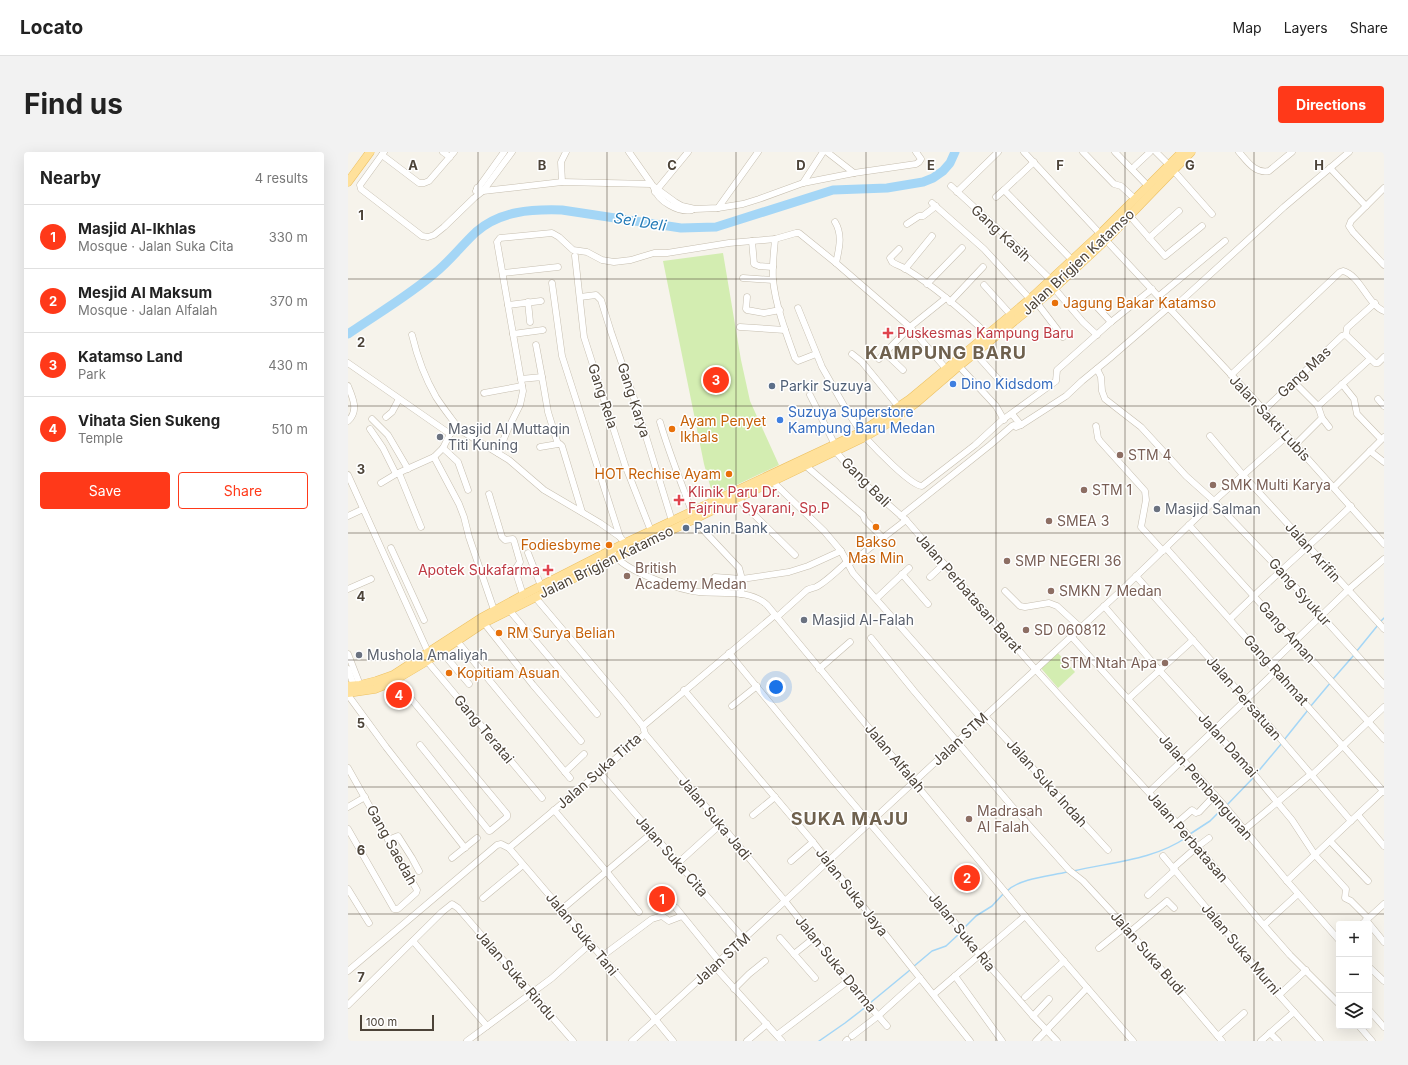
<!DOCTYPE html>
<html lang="en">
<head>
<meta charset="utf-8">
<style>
	body { margin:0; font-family:Inter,sans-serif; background:#f2f2f2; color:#222 }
	.controls { position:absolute; right:12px; bottom:12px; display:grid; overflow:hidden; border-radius:4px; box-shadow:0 4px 16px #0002 }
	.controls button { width:36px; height:36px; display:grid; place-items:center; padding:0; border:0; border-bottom:1px solid #e0e0e0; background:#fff; color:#222; font:20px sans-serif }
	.scale { position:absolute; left:12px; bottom:10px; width:74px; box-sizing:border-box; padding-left:4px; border:2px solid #4c4338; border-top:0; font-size:11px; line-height:14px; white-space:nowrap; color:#4c4338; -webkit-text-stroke:3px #fff; paint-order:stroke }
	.you { position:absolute; left:428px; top:535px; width:14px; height:14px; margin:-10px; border:3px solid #fff; border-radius:50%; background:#1a73e8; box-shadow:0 0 0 6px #1a73e833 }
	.badge { display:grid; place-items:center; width:26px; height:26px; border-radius:50%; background:#ff3919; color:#fff; font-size:13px; font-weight:700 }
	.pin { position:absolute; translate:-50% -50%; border:2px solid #fff; box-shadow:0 1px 4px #0006 }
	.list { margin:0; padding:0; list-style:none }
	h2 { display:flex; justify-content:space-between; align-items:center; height:52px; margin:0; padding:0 16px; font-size:17px }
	h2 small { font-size:13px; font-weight:400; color:#767676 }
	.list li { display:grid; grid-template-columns:26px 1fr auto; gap:12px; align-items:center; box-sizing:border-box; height:64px; padding:0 16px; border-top:1px solid #e0e0e0 }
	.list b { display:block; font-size:15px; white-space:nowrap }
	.list p { margin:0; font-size:13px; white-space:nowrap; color:#767676 }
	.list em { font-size:13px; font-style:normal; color:#767676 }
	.actions { display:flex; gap:8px; padding:12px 16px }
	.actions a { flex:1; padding:9px 0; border:1px solid #ff3919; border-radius:4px; text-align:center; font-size:14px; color:#ff3919 }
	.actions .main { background:#ff3919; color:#fff }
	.icon { flex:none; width:22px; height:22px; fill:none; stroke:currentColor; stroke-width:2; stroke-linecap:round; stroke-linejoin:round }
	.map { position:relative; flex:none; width:1036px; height:889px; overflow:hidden; border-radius:4px }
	header { display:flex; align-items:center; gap:24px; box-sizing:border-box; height:56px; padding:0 20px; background:#fff; border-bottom:1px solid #e0e0e0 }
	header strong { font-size:19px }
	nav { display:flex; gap:22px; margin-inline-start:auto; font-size:14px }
	.intro { display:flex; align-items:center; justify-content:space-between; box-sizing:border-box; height:96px; padding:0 24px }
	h1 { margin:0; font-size:28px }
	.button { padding:10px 18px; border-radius:4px; background:#ff3919; color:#fff; font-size:14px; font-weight:700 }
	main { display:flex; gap:24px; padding:0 24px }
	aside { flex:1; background:#fff; border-radius:4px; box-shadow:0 4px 16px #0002 }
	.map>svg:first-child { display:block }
	.green { fill:#d3edb1 }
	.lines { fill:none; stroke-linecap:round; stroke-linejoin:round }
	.stream { stroke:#a4d6f6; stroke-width:1.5 }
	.river { stroke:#a4d6f6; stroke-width:9 }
	.minor-casing { stroke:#c6beaf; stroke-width:7 }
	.major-casing { stroke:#edc162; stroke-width:9 }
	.minor { stroke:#fff; stroke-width:6 }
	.major { stroke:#ffe19b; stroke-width:8 }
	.grid { fill:none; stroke:#4c4338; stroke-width:1; stroke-opacity:0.55 }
	.food-dot { fill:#e8710a; stroke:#fff; stroke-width:1.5 }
	.health-dot { fill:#e0444e; stroke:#fff; stroke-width:1.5 }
	.shop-dot { fill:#3f7fe0; stroke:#fff; stroke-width:1.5 }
	.service-dot { fill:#5c6f8a; stroke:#fff; stroke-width:1.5 }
	.worship-dot { fill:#6b7280; stroke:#fff; stroke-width:1.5 }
	.education-dot { fill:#8d6e63; stroke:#fff; stroke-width:1.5 }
	.labels { text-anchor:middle; stroke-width:3; stroke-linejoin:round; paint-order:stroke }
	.street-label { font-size:14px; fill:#4c4338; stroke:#fff }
	.food-label { font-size:14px; fill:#c56008; stroke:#fff; text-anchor:start }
	.health-label { font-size:14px; fill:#be3a42; stroke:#fff; text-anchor:start }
	.shop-label { font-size:14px; fill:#366cbe; stroke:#fff; text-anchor:start }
	.service-label { font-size:14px; fill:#4e5e75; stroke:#fff; text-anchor:start }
	.worship-label { font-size:14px; fill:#5b616d; stroke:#fff; text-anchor:start }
	.education-label { font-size:14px; fill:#785e54; stroke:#fff; text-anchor:start }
	.water-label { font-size:15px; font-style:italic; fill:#267cb8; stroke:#fff }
	.district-label { font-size:18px; font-weight:bold; letter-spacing:1px; fill:#6f614e; stroke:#fff }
	.grid-label { font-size:13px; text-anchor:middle; font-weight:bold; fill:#4c4338; stroke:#fff; stroke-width:3; stroke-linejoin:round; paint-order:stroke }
</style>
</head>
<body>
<header>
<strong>Locato</strong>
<nav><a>Map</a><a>Layers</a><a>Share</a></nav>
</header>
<div class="intro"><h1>Find us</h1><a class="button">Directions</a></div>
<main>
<aside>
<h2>Nearby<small>4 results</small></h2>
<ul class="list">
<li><span class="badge">1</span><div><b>Masjid Al-Ikhlas</b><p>Mosque · Jalan Suka Cita</p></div><em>330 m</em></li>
<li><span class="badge">2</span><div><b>Mesjid Al Maksum</b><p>Mosque · Jalan Alfalah</p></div><em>370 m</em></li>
<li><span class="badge">3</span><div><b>Katamso Land</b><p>Park</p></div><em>430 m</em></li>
<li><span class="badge">4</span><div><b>Vihata Sien Sukeng</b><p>Temple</p></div><em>510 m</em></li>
</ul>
<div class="actions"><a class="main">Save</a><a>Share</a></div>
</aside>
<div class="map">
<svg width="1036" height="889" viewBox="0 0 1036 889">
	<rect width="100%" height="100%" fill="#f6f3eb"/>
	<!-- green -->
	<g class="green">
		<path d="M375,101L393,208L402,249L431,313L365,344L356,312L315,109Z"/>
		<path d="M709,500L727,520L710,536L692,515Z"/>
	</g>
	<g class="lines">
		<!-- stream -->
		<g class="stream">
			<path d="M1032,470L1036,466"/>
			<path d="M1008,500L1030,473"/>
			<path d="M985,527L1006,503"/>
			<path d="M962,555L983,530"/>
			<path d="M936,588L960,558"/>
			<path d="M908,622L934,591"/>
			<path d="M878,654L906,625"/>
			<path d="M842,682L862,669L875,656"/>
			<path d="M725,719C764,710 806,708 839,685"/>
			<path d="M659,739C672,726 702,724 719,720"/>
			<path d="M614,778L628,764L644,754L656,741"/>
			<path d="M565,815L584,799L598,794L612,781"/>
			<path d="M522,851L562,818"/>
			<path d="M471,889L497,871L519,854"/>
		</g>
		<!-- river -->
		<path class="river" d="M0,182C29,162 60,144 87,121C102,109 114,93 128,80C152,59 183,57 214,58L333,76L368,75L485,38L539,36L575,30L585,26L595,19L602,11L607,0"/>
		<!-- minor casing -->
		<g class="minor-casing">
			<g id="minor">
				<path d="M36,0L12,33L13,37L74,84L80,85L86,83L96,75L126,46L135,39L164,0"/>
				<path d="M95,0L102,5"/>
				<path d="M281,0L305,34L327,50L334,54L347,57L370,56L395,52L411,47L455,31L506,21L568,12L571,10L573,7L568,0"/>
				<path d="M479,0L506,21"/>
				<path d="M676,0L916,258L1036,392"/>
				<path d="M735,0L766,32L773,34L787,47"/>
				<path d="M767,0L800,34"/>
				<path d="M808,0L821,13"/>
				<path d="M891,0C899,9 907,22 921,19L944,0"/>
				<path d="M34,3L71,31H76L81,29L106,0"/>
				<path d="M686,10L656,38L724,108"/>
				<path d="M787,14L802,0"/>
				<path d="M982,16L1018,54"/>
				<path d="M825,18L864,62"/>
				<path d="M214,30L213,10L218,0"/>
				<path d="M455,31L475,0"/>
				<path d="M603,34L660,86L703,128"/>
				<path d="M129,36L135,39L214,30L303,32"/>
				<path d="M306,36C310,49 330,61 344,58"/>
				<path d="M1036,36L1003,69L1001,74L1005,80L1036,113"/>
				<path d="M128,39L156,0"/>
				<path d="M307,40L340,0"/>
				<path d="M609,40L650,0"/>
				<path d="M648,45L656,38"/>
				<path d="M584,51L636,97L682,147"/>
				<path d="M370,56L410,0"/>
				<path d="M781,63L817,104L854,74"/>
				<path d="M487,70C495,83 491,97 488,111"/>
				<path d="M559,72L571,64H575L588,54"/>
				<path d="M801,86L831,59"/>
				<path d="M427,87C426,101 424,114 425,128C428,155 438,181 447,206L450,209L468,202"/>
				<path d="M404,89L406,112L411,114L425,115"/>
				<path d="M551,97L542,106L544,110C548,113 553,114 558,117C587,135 615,159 640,183"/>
				<path d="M227,104L236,185L277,313L303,379"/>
				<path d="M557,117L584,84"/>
				<path d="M155,121L210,115"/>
				<path d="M395,126L425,128"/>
				<path d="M204,131L214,204L272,385"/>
				<path d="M579,132L614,96"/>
				<path d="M636,133L663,163"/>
				<path d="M706,136L735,170L749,183"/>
				<path d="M811,144L877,89"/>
				<path d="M232,145L248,143L253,148L263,180L288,252L324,369"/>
				<path d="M399,145L398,157L399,158L416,161L432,158"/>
				<path d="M180,150L182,170"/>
				<path d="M602,150L635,115"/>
				<path d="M689,151L715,185"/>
				<path d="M160,153L193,149"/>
				<path d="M749,155L763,170"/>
				<path d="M450,156L474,215L499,259L513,280"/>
				<path d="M823,158L936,55L1001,0"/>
				<path d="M392,175L437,178"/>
				<path d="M165,182L195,178"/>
				<path d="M64,183C69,204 77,226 88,245C95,256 104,267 112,278"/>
				<path d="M998,183L1027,211H1030L1036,205"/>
				<path d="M998,183L999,176L1027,151"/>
				<path d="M188,193L194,225"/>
				<path d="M537,201L555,218"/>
				<path d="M627,201L651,228"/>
				<path d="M504,202L514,210L551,255"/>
				<path d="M531,207L562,175L598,146"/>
				<path d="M0,211L102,282L106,279L112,278L161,308L196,338L252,371L272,385L277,391"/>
				<path d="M611,214L648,254L656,268"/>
				<path d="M749,217L753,225L754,239L757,247L793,275L838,324L866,349L933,419L1036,533"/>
				<path d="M883,223L992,120L995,119C1012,123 1020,153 1036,159"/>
				<path d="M173,227L194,225L200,260L209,289"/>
				<path d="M946,230L970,254L974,266L981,275"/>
				<path d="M994,232L1006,247L1009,262L1033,287"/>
				<path d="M0,234C5,246 11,259 0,269"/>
				<path d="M136,241L174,234"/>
				<path d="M462,243L487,293"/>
				<path d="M1030,247L1036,254"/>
				<path d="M970,254L1022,207"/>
				<path d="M916,258L994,184L998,183"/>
				<path d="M664,262L673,273"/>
				<path d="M38,265L44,260L51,247"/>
				<path d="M24,267L40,283L60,317"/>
				<path d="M312,270C321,301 333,330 344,360"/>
				<path d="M748,274L750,286L752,289L797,339L798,348L793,375L815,399"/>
				<path d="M22,277L35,296L48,322"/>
				<path d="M862,284L895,323L1036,477"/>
				<path d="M517,285C526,295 563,334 574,334L627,293L653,269L708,229L709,218L763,170L804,137"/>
				<path d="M947,293L974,266"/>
				<path d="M192,295L210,292H212L214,294L234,360"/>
				<path d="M95,296L110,310L120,338"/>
				<path d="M485,296L510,326L558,368L687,517L838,681L912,769L942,803L991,852"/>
				<path d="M1022,299L1036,310"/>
				<path d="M150,301L160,277L172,253L175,239L149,90L152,86L204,81L211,85L225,98L239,100L254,108L266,110L283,108L306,101H319L381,91L427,87L448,81H451L488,111L562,175L600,219"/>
				<path d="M86,305L111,352L116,365L121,385L146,458"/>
				<path d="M458,314L515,363L517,368L535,386"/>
				<path d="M51,321L73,375"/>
				<path d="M0,323L80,500"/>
				<path d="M425,330L476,379L493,399L505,421L634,567"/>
				<path d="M33,331L48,322L86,305L95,296L102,282"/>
				<path d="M986,335L1036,285"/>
				<path d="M141,342L154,385L157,388L165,387L166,389L172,410L168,416V421L175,443"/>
				<path d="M389,346L447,403"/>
				<path d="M0,364L15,357"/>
				<path d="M553,364L642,293L664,274L666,273L668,275L673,273L718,244L734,229L762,206L821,155"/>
				<path d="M345,367L391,416L394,427L393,442"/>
				<path d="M841,373L1036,587"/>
				<path d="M43,396L76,468"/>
				<path d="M818,396L1036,640"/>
				<path d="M263,399C266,402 268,406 271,408C287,422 331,438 351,440C374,442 402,437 419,453L677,764L785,889"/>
				<path d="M180,401L193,434"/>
				<path d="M501,412L558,368"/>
				<path d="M554,422L580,452"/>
				<path d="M788,424L931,585L1003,669"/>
				<path d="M367,425L394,427L441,420L460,414L493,399"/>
				<path d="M582,425L596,412"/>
				<path d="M0,437L23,427"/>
				<path d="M657,439L672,454L677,455L701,451L709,454L732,475"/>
				<path d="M187,445L274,548L295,574L297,582L437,749L500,829L539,874"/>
				<path d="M529,446L561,416"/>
				<path d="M756,454L811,518L905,621L944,668L967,703L998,737L997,746L1003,749L1020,766"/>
				<path d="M162,459L249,562"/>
				<path d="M429,465L459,438C463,436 465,436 468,435C477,431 492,416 499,410"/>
				<path d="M882,467C921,428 963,393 1003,354"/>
				<path d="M136,471L185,533L233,589"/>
				<path d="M723,484L875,652L939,729L991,788"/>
				<path d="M523,486L566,539L662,652L721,718L735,729L775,772L874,889"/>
				<path d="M109,489L222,626"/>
				<path d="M93,499L121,532"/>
				<path d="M381,501L485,628L607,771L631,802L685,864L709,889"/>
				<path d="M0,502L12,533"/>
				<path d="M79,509L194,646"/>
				<path d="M923,512L1000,438L1036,407"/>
				<path d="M0,517L6,534"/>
				<path d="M471,517L502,490"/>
				<path d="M49,528L64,548L159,662V665L142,679H141L72,593"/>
				<path d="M336,538L465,690L518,758L622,889"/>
				<path d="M0,543L38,595L117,696"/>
				<path d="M780,547L845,488"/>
				<path d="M384,554L409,534"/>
				<path d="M637,564L760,698"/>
				<path d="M295,574L427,463"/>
				<path d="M0,616L69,738L68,741L50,757H46L0,677"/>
				<path d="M217,620L236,602"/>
				<path d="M252,621L396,787"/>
				<path d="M964,623L1036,555"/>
				<path d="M801,640L928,519"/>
				<path d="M0,655L17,645"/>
				<path d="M206,658L258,719L291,760"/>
				<path d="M405,663L427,645"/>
				<path d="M1010,663L1036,694"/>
				<path d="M829,671L844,658L848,661L851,660L867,643"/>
				<path d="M896,678L963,622"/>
				<path d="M40,688L50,684L64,706L71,719"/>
				<path d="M982,689L1020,729"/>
				<path d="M161,696L297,582"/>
				<path d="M815,704L931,843L972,889"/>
				<path d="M104,706L129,686"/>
				<path d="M443,709L465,690"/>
				<path d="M330,711L373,672"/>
				<path d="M825,716L849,695L861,686"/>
				<path d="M939,729L1036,638"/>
				<path d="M0,737L21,771"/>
				<path d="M800,743L827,718"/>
				<path d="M135,746L175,713"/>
				<path d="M328,756L371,809"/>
				<path d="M213,758L304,681"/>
				<path d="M1018,768L1036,790"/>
				<path d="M1014,772L1036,752"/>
				<path d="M916,773L950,742"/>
				<path d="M782,780L819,749L826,756"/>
				<path d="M432,786L446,802"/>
				<path d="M466,786L446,802L467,826"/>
				<path d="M65,789L139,874"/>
				<path d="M751,796L777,775"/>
				<path d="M253,805L304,767L314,764L321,769L334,764"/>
				<path d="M366,814L434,889"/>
				<path d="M1021,815L1036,829"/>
				<path d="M0,819L149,693L153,692L161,696L307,867L325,889"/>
				<path d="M607,824L654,889"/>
				<path d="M386,837L401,822L417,809"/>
				<path d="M586,842L677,764"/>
				<path d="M931,843L958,818"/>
				<path d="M677,845L716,809"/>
				<path d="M0,853L94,760L104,752L110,756L225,889"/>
				<path d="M1021,858L1036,875"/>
				<path d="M685,864L701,847"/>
				<path d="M1011,874L1024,889"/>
				<path d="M922,881L930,889"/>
				<path d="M429,883L500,829"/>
				<path d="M504,884L530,864L572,826"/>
				<path d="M870,884L896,861"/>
				<path d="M119,889L204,826L242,792"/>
				<path d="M284,889L437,749L778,434L866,349L939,284"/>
				<path d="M399,889L419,872"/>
				<path d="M498,889L499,888"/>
				<path d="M688,889L739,836"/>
				<path d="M913,889L946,860"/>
			</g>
		</g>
		<!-- major casing -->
		<g class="major-casing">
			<g id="major">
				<path d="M0,30L22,0"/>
				<path d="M0,534L12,533L28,529L45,523L133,466L175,443L277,391L513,280L562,247L682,147L752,82L834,0"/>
				<path d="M0,541L27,537L42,531L79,509L136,471L307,386L517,285L539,272L568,251L611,214L701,141L758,88L843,0"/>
			</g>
		</g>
		<!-- minor -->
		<use href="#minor" class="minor"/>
		<!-- major -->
		<use href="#major" class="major"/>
	</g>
	<!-- grid -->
	<path class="grid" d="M130,0V889M259,0V889M388,0V889M518,0V889M648,0V889M777,0V889M906,0V889M0,127H1036M0,254H1036M0,381H1036M0,508H1036M0,635H1036M0,762H1036"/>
	<!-- markers -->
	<g class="food-dot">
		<circle cx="707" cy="151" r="4"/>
		<circle cx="324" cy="277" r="4"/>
		<circle cx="381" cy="322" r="4"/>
		<circle cx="528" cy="375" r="4"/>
		<circle cx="261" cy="393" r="4"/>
		<circle cx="151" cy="481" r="4"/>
		<circle cx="101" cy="521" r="4"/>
	</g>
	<g class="health-dot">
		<path d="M538 175h4v4h4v4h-4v4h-4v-4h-4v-4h4z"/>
		<path d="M329 342h4v4h4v4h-4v4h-4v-4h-4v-4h4z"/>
		<path d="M198 412h4v4h4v4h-4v4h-4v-4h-4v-4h4z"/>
	</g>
	<g class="shop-dot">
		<circle cx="605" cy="232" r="4"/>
		<circle cx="432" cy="268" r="4"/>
	</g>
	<g class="service-dot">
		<circle cx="424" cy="234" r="4"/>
		<circle cx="338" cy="376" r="4"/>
	</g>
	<g class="worship-dot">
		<circle cx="92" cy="285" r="4"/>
		<circle cx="809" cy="357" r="4"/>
		<circle cx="456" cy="468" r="4"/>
		<circle cx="11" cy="503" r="4"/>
	</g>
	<g class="education-dot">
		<circle cx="772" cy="303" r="4"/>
		<circle cx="865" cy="333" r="4"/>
		<circle cx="736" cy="338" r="4"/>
		<circle cx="701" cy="369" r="4"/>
		<circle cx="659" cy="409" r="4"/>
		<circle cx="279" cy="424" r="4"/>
		<circle cx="703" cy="439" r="4"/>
		<circle cx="678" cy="478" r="4"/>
		<circle cx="817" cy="511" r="4"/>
		<circle cx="621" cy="667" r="4"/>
	</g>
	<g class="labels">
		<!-- street labels -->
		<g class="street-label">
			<text transform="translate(653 81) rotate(43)" y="5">Gang Kasih</text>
			<text transform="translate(730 110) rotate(-43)" y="5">Jalan Brigjen Katamso</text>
			<text transform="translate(956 220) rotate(-43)" y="5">Gang Mas</text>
			<text transform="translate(255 244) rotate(72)" y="5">Gang Rela</text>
			<text transform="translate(286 248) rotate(72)" y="5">Gang Karya</text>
			<text transform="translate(922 266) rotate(47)" y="5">Jalan Sakti Lubis</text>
			<text transform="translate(518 330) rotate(45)" y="5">Gang Bali</text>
			<text transform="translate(965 400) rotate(48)" y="5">Jalan Arifin</text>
			<text transform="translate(258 410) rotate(-26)" y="5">Jalan Brigjen Katamso</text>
			<text transform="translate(952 440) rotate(48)" y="5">Gang Syukur</text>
			<text transform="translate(621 441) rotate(49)" y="5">Jalan Perbatasan Barat</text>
			<text transform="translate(939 480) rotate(48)" y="5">Gang Aman</text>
			<text transform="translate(928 518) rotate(48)" y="5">Gang Rahmat</text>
			<text transform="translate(896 546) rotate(49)" y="5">Jalan Persatuan</text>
			<text transform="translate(136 577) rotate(50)" y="5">Gang Teratai</text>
			<text transform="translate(612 587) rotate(-43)" y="5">Jalan STM</text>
			<text transform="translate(880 593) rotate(48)" y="5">Jalan Damai</text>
			<text transform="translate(547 606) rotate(50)" y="5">Jalan Alfalah</text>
			<text transform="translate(251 619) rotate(-41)" y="5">Jalan Suka Tirta</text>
			<text transform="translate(699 631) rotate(48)" y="5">Jalan Suka Indah</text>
			<text transform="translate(858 635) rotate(49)" y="5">Jalan Pembangunan</text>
			<text transform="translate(367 666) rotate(50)" y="5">Jalan Suka Jadi</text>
			<text transform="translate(840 685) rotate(49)" y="5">Jalan Perbatasan</text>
			<text transform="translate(44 693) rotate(61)" y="5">Gang Saedah</text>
			<text transform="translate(324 704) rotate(49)" y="5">Jalan Suka Cita</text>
			<text transform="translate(504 740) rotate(52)" y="5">Jalan Suka Jaya</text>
			<text transform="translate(614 780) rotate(51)" y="5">Jalan Suka Ria</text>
			<text transform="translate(234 782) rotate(50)" y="5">Jalan Suka Tani</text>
			<text transform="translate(893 797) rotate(50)" y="5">Jalan Suka Murni</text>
			<text transform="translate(800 801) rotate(49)" y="5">Jalan Suka Budi</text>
			<text transform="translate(374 807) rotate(-42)" y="5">Jalan STM</text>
			<text transform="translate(488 812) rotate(51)" y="5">Jalan Suka Darma</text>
			<text transform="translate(168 823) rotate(49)" y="5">Jalan Suka Rindu</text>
		</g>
		<!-- food labels -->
		<g class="food-label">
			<text x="715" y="156">Jagung Bakar Katamso</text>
			<text x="332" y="274">Ayam Penyet<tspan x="332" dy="16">Ikhals</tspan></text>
			<text x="373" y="327" text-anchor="end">HOT Rechise Ayam</text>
			<text x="528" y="395" text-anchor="middle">Bakso<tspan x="528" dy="16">Mas Min</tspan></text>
			<text x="253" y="398" text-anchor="end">Fodiesbyme</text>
			<text x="159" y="486">RM Surya Belian</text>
			<text x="109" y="526">Kopitiam Asuan</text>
		</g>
		<!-- health labels -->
		<g class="health-label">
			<text x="549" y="186">Puskesmas Kampung Baru</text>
			<text x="340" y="345">Klinik Paru Dr.<tspan x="340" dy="16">Fajrinur Syarani, Sp.P</tspan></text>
			<text x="192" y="423" text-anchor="end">Apotek Sukafarma</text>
		</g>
		<!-- shop labels -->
		<g class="shop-label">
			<text x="613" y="237">Dino Kidsdom</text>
			<text x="440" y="265">Suzuya Superstore<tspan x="440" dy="16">Kampung Baru Medan</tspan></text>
		</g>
		<!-- service labels -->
		<g class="service-label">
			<text x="432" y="239">Parkir Suzuya</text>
			<text x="346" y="381">Panin Bank</text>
		</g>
		<!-- worship labels -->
		<g class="worship-label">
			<text x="100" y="282">Masjid Al Muttaqin<tspan x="100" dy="16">Titi Kuning</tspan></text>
			<text x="817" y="362">Masjid Salman</text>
			<text x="464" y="473">Masjid Al-Falah</text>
			<text x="19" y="508">Mushola Amaliyah</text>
		</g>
		<!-- education labels -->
		<g class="education-label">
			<text x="780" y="308">STM 4</text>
			<text x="873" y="338">SMK Multi Karya</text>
			<text x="744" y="343">STM 1</text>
			<text x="709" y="374">SMEA 3</text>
			<text x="667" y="414">SMP NEGERI 36</text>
			<text x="287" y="421">British<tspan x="287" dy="16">Academy Medan</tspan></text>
			<text x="711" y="444">SMKN 7 Medan</text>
			<text x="686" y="483">SD 060812</text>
			<text x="809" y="516" text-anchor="end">STM Ntah Apa</text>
			<text x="629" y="664">Madrasah<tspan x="629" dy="16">Al Falah</tspan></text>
		</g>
		<!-- water labels -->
		<g class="water-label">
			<text transform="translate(292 70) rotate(9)" y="5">Sei Deli</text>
		</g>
		<!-- district labels -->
		<g class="district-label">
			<text x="598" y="207">KAMPUNG BARU</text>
			<text x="502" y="673">SUKA MAJU</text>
		</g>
	</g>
	<g class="grid-label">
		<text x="65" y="18">A</text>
		<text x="194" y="18">B</text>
		<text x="324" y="18">C</text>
		<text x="453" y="18">D</text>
		<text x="583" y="18">E</text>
		<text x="712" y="18">F</text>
		<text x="842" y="18">G</text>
		<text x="971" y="18">H</text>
		<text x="13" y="68">1</text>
		<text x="13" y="195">2</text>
		<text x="13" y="322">3</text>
		<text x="13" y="449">4</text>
		<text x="13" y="576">5</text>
		<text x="13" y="703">6</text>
		<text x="13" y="830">7</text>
	</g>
</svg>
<div class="controls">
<button>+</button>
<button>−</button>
<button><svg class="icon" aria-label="layers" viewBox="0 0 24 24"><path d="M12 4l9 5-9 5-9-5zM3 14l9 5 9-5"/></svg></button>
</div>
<div class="scale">100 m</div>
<div class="you"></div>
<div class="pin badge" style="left:314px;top:747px">1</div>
<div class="pin badge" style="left:619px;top:726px">2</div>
<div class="pin badge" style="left:368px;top:228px">3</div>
<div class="pin badge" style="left:51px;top:543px">4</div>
</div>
</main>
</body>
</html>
